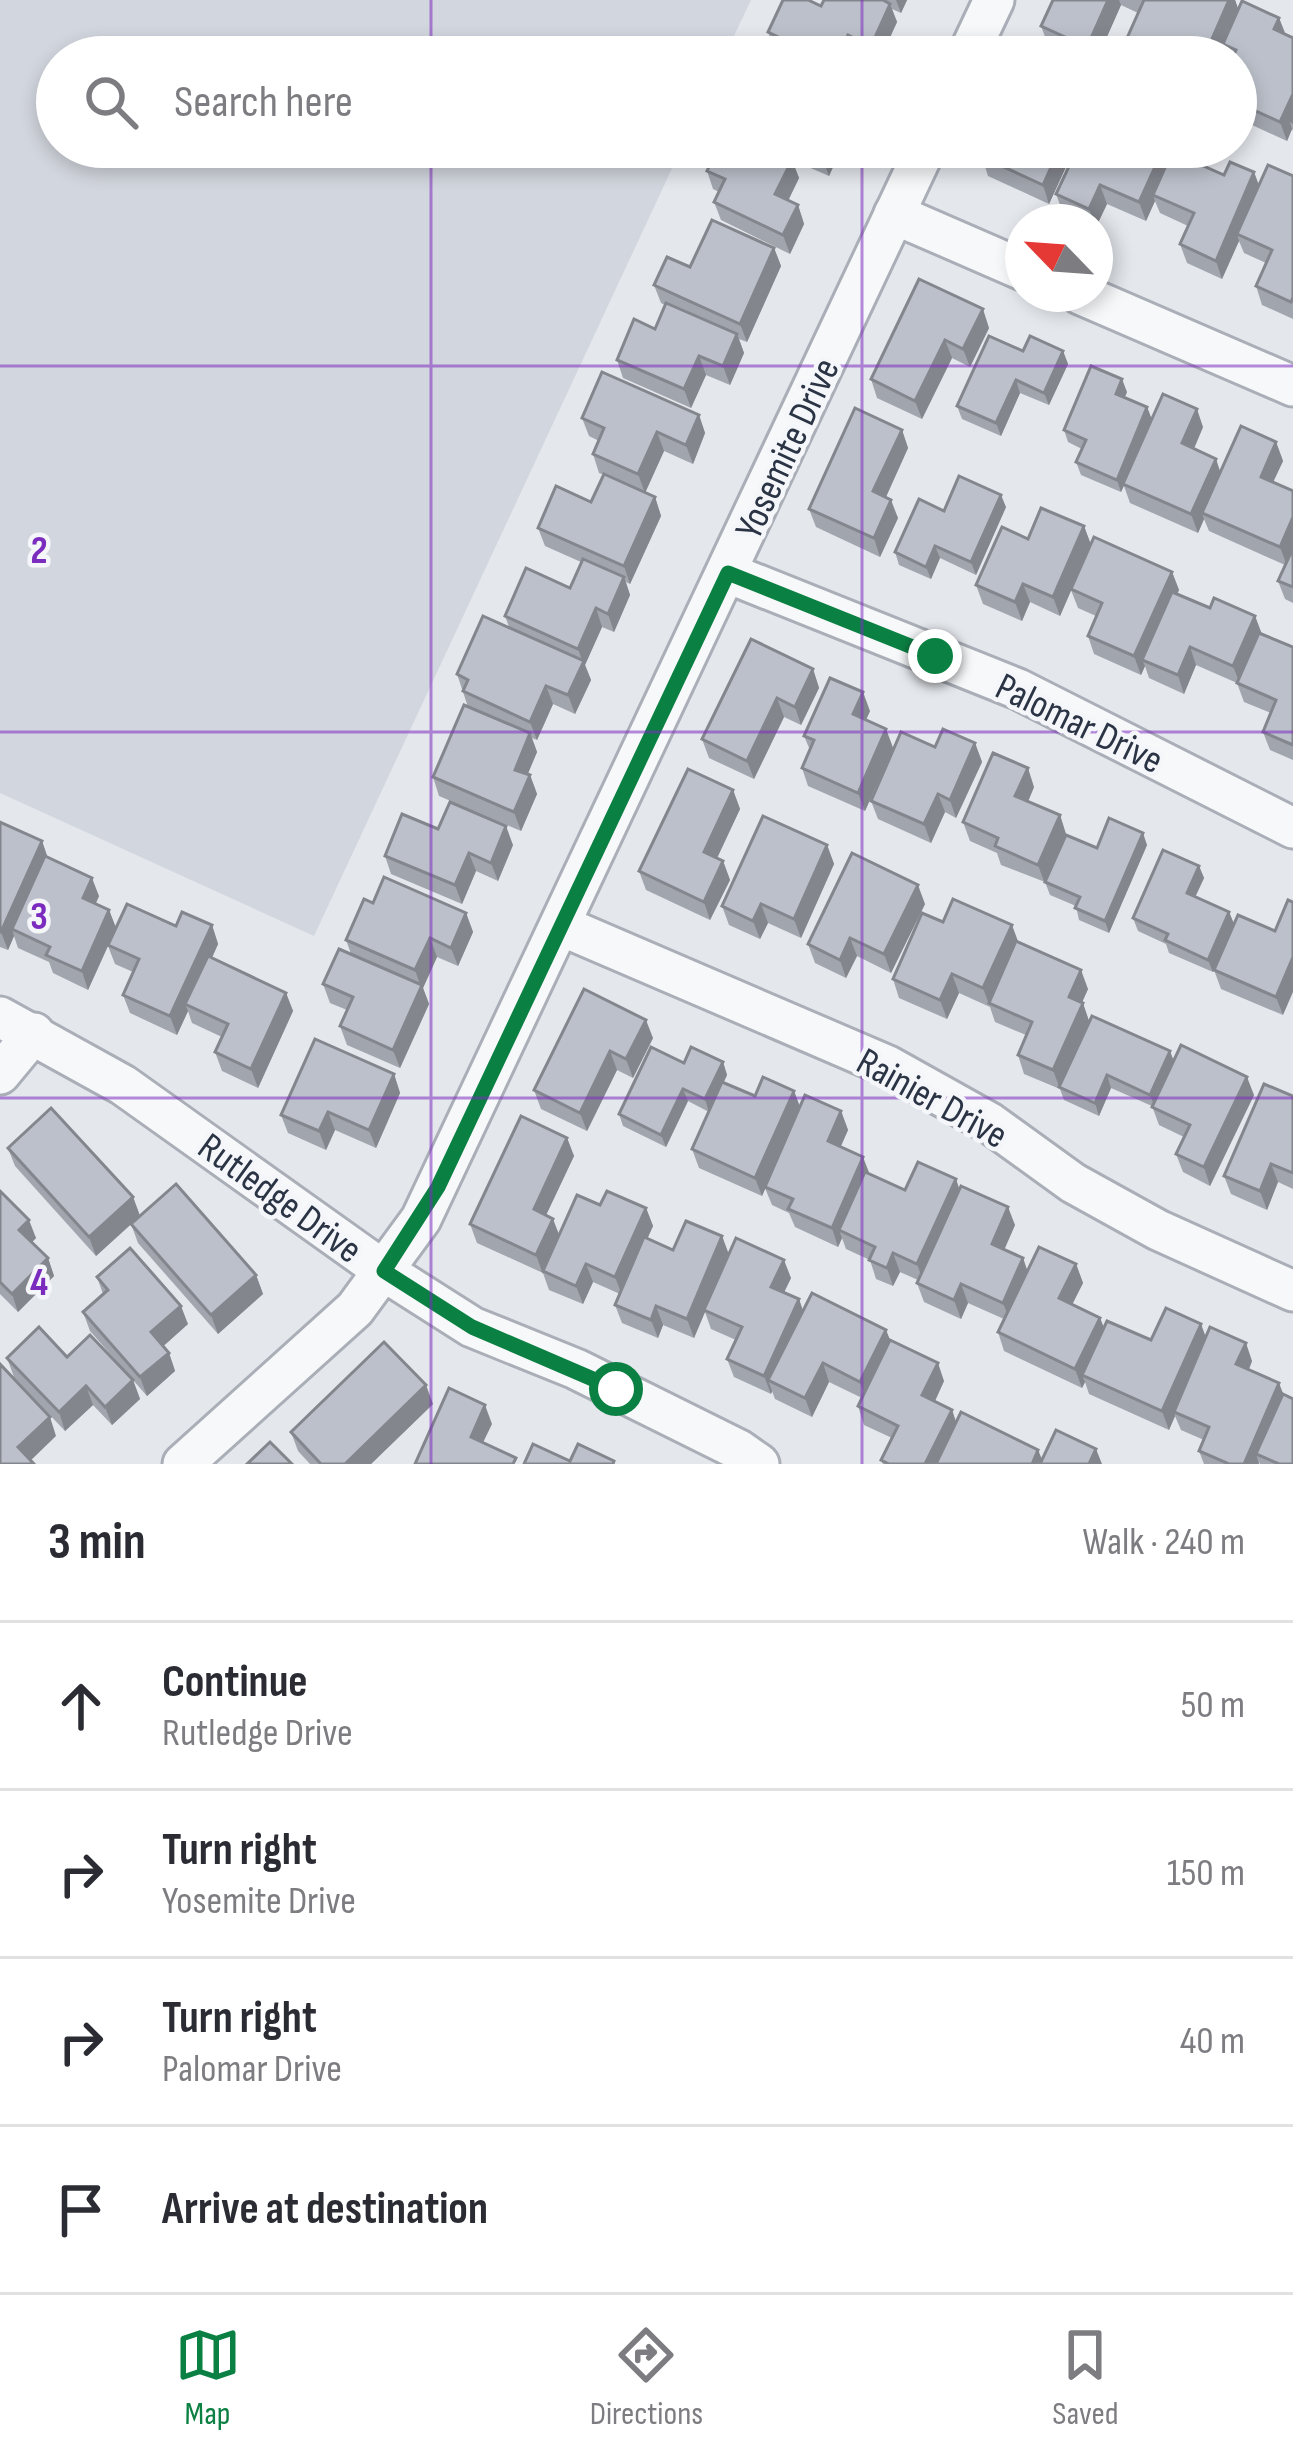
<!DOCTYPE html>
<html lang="en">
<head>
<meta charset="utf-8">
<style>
	body { margin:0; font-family:"Sofia Sans Condensed",sans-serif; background:#f7f7f7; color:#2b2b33 }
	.compass { position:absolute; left:1005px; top:204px; width:108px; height:108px; border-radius:50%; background:#fff; box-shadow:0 6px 18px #0003; rotate:295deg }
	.stop { position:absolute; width:36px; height:36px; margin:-27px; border:9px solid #0b8043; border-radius:50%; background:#fff }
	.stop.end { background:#0b8043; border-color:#fff; box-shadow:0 3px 12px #0008 }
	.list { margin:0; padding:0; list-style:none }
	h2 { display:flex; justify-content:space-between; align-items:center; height:156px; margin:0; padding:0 48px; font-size:51px }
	h2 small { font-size:39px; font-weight:400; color:#7c7c81 }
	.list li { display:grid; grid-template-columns:78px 1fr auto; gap:36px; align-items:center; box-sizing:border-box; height:168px; padding:0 48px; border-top:3px solid #e1e1e2 }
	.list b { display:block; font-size:45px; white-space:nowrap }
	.list p { margin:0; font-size:39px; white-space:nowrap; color:#7c7c81 }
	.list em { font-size:39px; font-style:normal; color:#7c7c81 }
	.icon { flex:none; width:66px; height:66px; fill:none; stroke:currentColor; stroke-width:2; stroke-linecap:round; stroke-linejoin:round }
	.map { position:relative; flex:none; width:1293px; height:1464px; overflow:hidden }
	.search { position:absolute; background:#fff; box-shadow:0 6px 18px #0003; left:36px; right:36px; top:36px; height:132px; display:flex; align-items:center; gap:30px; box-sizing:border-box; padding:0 42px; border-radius:66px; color:#7c7c81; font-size:45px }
	.sheet { height:828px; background:#fff }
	nav { display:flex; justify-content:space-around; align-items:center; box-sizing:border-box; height:168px; border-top:3px solid #e1e1e2; background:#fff; font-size:33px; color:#7c7c81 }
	nav a { display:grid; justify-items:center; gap:6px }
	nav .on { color:#0b8043 }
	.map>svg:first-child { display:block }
	.built { fill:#d2d6de }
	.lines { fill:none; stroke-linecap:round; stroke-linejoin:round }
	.street-casing { stroke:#a9aeb7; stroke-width:45 }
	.street { stroke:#f7f8fa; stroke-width:39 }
	.wall { fill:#a1a5ae }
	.shaded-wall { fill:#83868d }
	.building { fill:#bbc0ca; stroke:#83868d; stroke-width:3 }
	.route { stroke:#0b8043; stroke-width:15 }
	.grid { fill:none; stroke:#7b2cbf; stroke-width:3; stroke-opacity:0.55 }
	.labels { text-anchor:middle; stroke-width:9; stroke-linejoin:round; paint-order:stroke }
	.street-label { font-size:39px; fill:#2b3445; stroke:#f4f6f9 }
	.grid-label { font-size:39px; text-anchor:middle; font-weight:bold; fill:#7b2cbf; stroke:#f4f6f9; stroke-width:9; stroke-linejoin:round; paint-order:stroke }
</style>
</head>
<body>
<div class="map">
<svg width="1293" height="1464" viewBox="0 0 1293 1464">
	<rect width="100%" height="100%" fill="#e4e7ec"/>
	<!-- built -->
	<path class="built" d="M0,0H751L724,57H57V147H682L314,936L0,793Z"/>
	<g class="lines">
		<!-- street casing -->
		<g class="street-casing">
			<g id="street">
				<path d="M967,57L994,0"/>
				<path d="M894,214L1023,270"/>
				<path d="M1080,294L1293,386"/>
				<path d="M728,573L1018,689L1293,828"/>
				<path d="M562,926L888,1066L990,1123L1073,1183L1158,1230L1293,1291"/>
				<path d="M0,1017L123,1085L384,1271L472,1327L576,1369L739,1450L759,1464"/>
				<path d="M0,1074L34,1033"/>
				<path d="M183,1464L355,1309L421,1219L926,147"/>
			</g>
		</g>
		<!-- street -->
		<use href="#street" class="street"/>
	</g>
	<!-- wall -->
	<g class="wall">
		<path d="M824,0H907L901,13L892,9L897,22L881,57H862L855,54L854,57H783L784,55L775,51L768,32L821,6Z"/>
		<path d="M1053,0H1235L1238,9L1279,18L1286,35L1293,38V131L1292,129L1287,141L1239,119L1236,111V57H1227L1223,46L1219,57H1120L1138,13L1121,5L1098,57H1074L1048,45L1041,26Z"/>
		<path d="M718,147H842L829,176L792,160L799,178L788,201L798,205L804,224L790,254L721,220L714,202L719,192L713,189L707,171Z"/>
		<path d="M1075,147L1049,204L988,176L982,157Z"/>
		<path d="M1177,152L1224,175L1254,172L1259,186L1293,176V319L1262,305L1256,286L1266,263L1244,253L1239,241L1222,279L1187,263L1180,244L1188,226L1160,213L1155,201L1146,221L1107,204L1096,227L1095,222H1084L1063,213L1056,194Z"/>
		<path d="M774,248L781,266L747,342L739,339L744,353L730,385L706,375L691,408L623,378L617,360L655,329L665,305L661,303L654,285L690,267Z"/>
		<path d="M919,279L989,328L970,367L952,358L922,419L877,398L871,379Z"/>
		<path d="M1023,351H1063L1068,364L1049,405L1020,393L1001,436L962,419L957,406Z"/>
		<path d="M1127,392L1124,398L1147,407L1152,420L1203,427L1194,449L1220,472L1276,442L1283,461L1273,482L1293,491V603L1285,599L1278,581L1285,565L1209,531L1204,519L1198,533L1130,503L1124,486L1121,492L1081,475L1076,462L1082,449L1068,442L1064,430Z"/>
		<path d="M699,415L705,433L693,464L664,451L645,493L655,497L661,516L630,584L626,582L630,595L614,632L602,627L585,665L591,680L575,714L553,704L537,740L532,738L537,752L527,775H530L537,794L521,831L439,796L433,777L468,707L457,674L509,627L505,616L570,588L581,562L545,546L538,528L591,502L604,475L599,473L593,454L599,441L589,436L582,418Z"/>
		<path d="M902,430L908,448L886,497L898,518L880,557L816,527L809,509Z"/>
		<path d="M1006,507L976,575L940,558L931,579L899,565L895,552L944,511Z"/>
		<path d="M1084,526L1091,545L1172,572L1179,590L1177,594L1210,608L1255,616L1262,634L1293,647V760L1270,750L1263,732L1271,713L1244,702L1237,683L1196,665L1184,694L1149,678L1145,666L1141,675L1094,654L1088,636L1096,616L1078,608L1071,590L1060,616L1030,602L1022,621L983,604L976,585L1028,539Z"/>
		<path d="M813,669L819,688L801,725L784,717L754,779L709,758L702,739Z"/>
		<path d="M870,711L866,720L886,729L893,748L865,811L808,786L802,768L810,750L804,736Z"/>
		<path d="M975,743L982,762L956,818L945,812L931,843L878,819L871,801L935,747Z"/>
		<path d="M1034,787L1028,802L1060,815L1066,835L1097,848L1147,845L1109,933L1079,920L1076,906L1050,895L1045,882L1001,865L997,853L970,841L963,822Z"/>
		<path d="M733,790L740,809L717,858L723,861L730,880L710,920L646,890L639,871Z"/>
		<path d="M0,822L42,841L48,858L99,896L96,903L109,910L116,928L212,925L218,944L212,958L286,993L293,1011L258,1088L222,1071L215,1052L222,1037L192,1023L188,1011L177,1035L130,1013L123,995L133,972L115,964L108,946L88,990L53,973L49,962L18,948L14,936L8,950L0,947Z"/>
		<path d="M438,829L513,845L498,881L476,871L462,904L391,874L385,856Z"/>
		<path d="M827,845L834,864L801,938L768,923L760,939L729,925L722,906Z"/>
		<path d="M1199,866L1204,878L1195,897L1229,912L1234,924L1275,931L1283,1015L1221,989L1214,970L1213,972L1169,953L1166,944L1138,931L1133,918Z"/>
		<path d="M373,903L466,913L473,932L458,966L437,957L423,988L429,1004L400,1068L347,1045L340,1026L347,1010L330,1003L323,984L351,954L346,940Z"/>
		<path d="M925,904L891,973L857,956L846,978L815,963L808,944Z"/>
		<path d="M943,922L1019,943L1088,989L1082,1002L1089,1021L1170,1051L1174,1061L1254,1095L1210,1186L1183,1172L1176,1154L1184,1137L1159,1125L1152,1106L1111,1088L1099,1116L1064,1100L1060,1089L1024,1074L1018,1055L1026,1035L995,1022L990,1007L959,993L947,1019L899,998L893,979Z"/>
		<path d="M584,989L653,1038L633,1078L617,1070L587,1131L541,1109L534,1090Z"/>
		<path d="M723,1062L727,1075L724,1082L755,1096L794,1091L800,1107L841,1111L848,1130L840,1147L869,1174L905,1190L959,1189L1015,1225L1004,1249L1023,1258L1027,1270L1076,1264L1083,1283L1072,1304L1100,1318L1104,1328L1151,1340L1206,1337L1252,1361L1249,1370L1293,1464H1260L1259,1462V1464H1204L1199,1451L1204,1440L1181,1430L1175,1416L1169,1430L1089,1394L1085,1382L1082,1388L1004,1351L998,1332L1004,1319L968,1303L961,1319L924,1302L917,1283L918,1280L900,1272L893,1286L876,1279L870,1260L846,1249L842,1238L838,1247L795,1227L789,1213L772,1205L765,1188L762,1196L699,1168L692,1149L709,1112L688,1101L666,1147L623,1126L619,1114L684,1063Z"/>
		<path d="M394,1074L400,1093L376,1148L335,1130L326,1150L288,1133L281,1115Z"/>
		<path d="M1293,1096V1189L1278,1182L1267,1210L1231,1194L1224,1176Z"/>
		<path d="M567,1138L574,1156L546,1215L559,1235L600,1205L646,1208L653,1226L647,1239L673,1250L722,1236L729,1255L791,1278L784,1292L799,1299L803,1311L886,1330L890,1340L944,1381L935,1401L952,1410L956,1422L1042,1459L1102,1464H883L881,1460L892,1438L864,1425L858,1406L862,1398L829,1382L812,1417L775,1399L772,1391L771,1394L734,1377L727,1359L736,1340L711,1329L705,1312L694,1338L663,1325L658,1338L622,1323L615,1305L620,1294L593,1282L583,1304L549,1290L543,1273L477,1243L470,1224Z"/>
		<path d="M8,1148L133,1197L140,1216L96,1256L15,1166Z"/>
		<path d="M0,1191L36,1238L32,1242L48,1258L54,1276L18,1312L0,1294Z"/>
		<path d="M131,1224L256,1275L263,1294L218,1334L138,1243Z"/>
		<path d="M97,1277L188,1324L163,1346L169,1353L175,1371L147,1396L133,1380L140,1399L112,1425L93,1405L65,1431L14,1377L7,1358L67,1357L132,1379L90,1331L83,1312L103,1294Z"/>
		<path d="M433,1404L371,1464H310L298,1451L291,1432Z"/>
	</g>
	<!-- shaded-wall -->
	<g class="shaded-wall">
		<path d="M896,0H907L901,13Z"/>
		<path d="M1108,0H1119L1121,5L1098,57H1090L1087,47Z"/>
		<path d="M1229,0H1235L1239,11L1219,57H1204Z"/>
		<path d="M890,4L897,22L881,57H875L871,46Z"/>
		<path d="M1279,18L1286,36L1274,29Z"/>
		<path d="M848,35L855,54L854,57H838Z"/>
		<path d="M1293,94V124L1290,122L1292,129L1287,141L1280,122Z"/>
		<path d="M826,147H842L829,176L822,157Z"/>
		<path d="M1060,147H1075L1049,204L1043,185Z"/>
		<path d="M1164,147H1175L1177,152L1157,197L1153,195L1155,201L1146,221L1139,202Z"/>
		<path d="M792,160L799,178L782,213L775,194Z"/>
		<path d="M1254,172L1261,191L1237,234L1239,241L1222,279L1216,261Z"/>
		<path d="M1100,185L1107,204L1096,227L1089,209Z"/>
		<path d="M798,205L804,224L790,254L783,235Z"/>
		<path d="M774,248L781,266L747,342L740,324Z"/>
		<path d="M983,309L989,328L970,367L963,349Z"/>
		<path d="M737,334L744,353L730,385L723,366Z"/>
		<path d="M945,340L952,358L922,419L915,401Z"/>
		<path d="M1063,351L1068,364L1049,405L1044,393Z"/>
		<path d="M699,356L706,375L691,408L684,389Z"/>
		<path d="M1122,379L1127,392L1121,407L1116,394Z"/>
		<path d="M1016,380L1020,393L1001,436L996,423Z"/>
		<path d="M1147,407L1152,420L1121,492L1117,480Z"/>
		<path d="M1197,409L1203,427L1188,462L1182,443Z"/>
		<path d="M699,415L705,433L693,464L686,445Z"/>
		<path d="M902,430L908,448L880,510L873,491Z"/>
		<path d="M657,432L664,451L645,493L638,474Z"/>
		<path d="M1276,442L1283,461L1267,495L1261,477Z"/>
		<path d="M1216,459L1222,477L1202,513L1204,519L1198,533L1191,514Z"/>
		<path d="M1001,495L1006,507L976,575L971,562Z"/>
		<path d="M655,497L661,516L630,584L624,566Z"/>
		<path d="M891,500L898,518L880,557L874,538Z"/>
		<path d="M1293,517V551L1287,566L1280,547Z"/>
		<path d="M1084,526L1091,545L1060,616L1053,597Z"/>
		<path d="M935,546L940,558L931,579L926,567Z"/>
		<path d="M1172,572L1179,590L1147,661L1142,660L1145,666L1141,675L1134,656Z"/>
		<path d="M624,577L630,595L614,632L608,614Z"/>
		<path d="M1023,584L1030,602L1022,621L1015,602Z"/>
		<path d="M596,608L602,627L585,665L591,680L575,714L568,695L583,663L578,649Z"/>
		<path d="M1255,616L1262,635L1240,684L1233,666Z"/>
		<path d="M1190,647L1196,665L1184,694L1178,675Z"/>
		<path d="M813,669L819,688L801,725L795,707Z"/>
		<path d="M546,686L553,704L537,740L530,722Z"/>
		<path d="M863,692L870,711L860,733L853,714Z"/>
		<path d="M777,698L784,717L754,779L747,761Z"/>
		<path d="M886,729L893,748L865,811L858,793Z"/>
		<path d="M530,733L537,752L522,788L515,770Z"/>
		<path d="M975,743L982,762L956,818L950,800Z"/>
		<path d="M1028,768L1034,787L1022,815L1015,796Z"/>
		<path d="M530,775L537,794L521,831L514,812Z"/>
		<path d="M733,790L740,809L711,871L704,852Z"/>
		<path d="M938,794L945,812L931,843L924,824Z"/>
		<path d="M1060,815L1066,834L1045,884L1038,865Z"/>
		<path d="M506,826L513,845L498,881L491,863Z"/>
		<path d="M1143,833L1147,845L1109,933L1105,921Z"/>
		<path d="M42,841L48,859L12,929L14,936L8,950L1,932Z"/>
		<path d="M827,845L834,864L801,938L794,919Z"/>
		<path d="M469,853L476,871L462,904L455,885Z"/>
		<path d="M723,861L730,880L710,920L704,902Z"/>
		<path d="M1199,866L1204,878L1191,906L1187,893Z"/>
		<path d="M92,878L99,896L90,916L83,898Z"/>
		<path d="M918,885L925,904L891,973L884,954Z"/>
		<path d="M761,904L768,923L760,939L753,921Z"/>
		<path d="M109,910L116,928L88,990L82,971Z"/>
		<path d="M1229,912L1234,924L1213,972L1208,960Z"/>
		<path d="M466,913L473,932L458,966L451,948Z"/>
		<path d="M212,925L218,944L190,1006L185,1004L188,1011L177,1035L170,1016Z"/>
		<path d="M1012,925L1019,944L989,1003L990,1007L983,988Z"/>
		<path d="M430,938L437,957L423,988L429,1004L400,1068L393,1050L421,987L415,970Z"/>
		<path d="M850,938L857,956L846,978L840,960Z"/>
		<path d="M1293,957V992L1283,1015L1276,997Z"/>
		<path d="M1081,970L1088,989L1076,1016L1069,997Z"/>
		<path d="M952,974L959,993L947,1019L940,1000Z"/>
		<path d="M286,993L293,1011L258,1088L251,1069Z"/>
		<path d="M1083,1003L1089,1021L1060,1089L1053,1070Z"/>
		<path d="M646,1020L653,1038L633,1078L626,1059Z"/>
		<path d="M610,1051L617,1070L587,1131L580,1113Z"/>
		<path d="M1170,1051L1174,1063L1155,1107L1150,1095Z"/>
		<path d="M723,1062L727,1075L709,1112L705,1099Z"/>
		<path d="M394,1074L400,1093L376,1148L369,1130Z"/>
		<path d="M1107,1075L1111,1088L1099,1116L1095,1103Z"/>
		<path d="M1247,1077L1254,1095L1210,1186L1204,1167Z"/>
		<path d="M683,1089L688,1101L666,1147L661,1135Z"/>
		<path d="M794,1091L801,1110L762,1196L755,1178Z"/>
		<path d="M841,1111L848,1130L835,1160L828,1141Z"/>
		<path d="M328,1112L335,1130L326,1150L319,1131Z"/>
		<path d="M567,1138L574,1156L540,1228L534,1209Z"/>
		<path d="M863,1157L870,1175L839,1230L842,1238L838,1247L832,1228Z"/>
		<path d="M1271,1164L1278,1182L1267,1210L1260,1191Z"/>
		<path d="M956,1179L962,1197L924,1283L917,1264Z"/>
		<path d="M133,1197L140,1216L96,1256L89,1237Z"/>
		<path d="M1008,1207L1015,1225L999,1262L992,1244Z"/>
		<path d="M646,1208L653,1226L622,1295L615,1277Z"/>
		<path d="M553,1219L560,1237L543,1274L536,1255Z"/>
		<path d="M29,1220L36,1238L26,1248L19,1230Z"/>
		<path d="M722,1236L729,1255L694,1338L687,1319Z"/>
		<path d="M893,1253L900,1272L893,1286L887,1268Z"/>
		<path d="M48,1258L54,1276L18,1312L12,1294Z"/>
		<path d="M1023,1258L1029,1276L1010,1321L1003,1303Z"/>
		<path d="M784,1260L791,1278L778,1305L771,1287Z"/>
		<path d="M586,1264L593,1282L583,1304L576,1286Z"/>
		<path d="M1076,1264L1083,1283L1066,1317L1059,1298Z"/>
		<path d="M256,1275L263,1294L218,1334L211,1315Z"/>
		<path d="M961,1284L968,1303L961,1319L954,1300Z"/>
		<path d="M799,1299L805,1317L768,1380L772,1391L771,1394L764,1376Z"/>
		<path d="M181,1306L188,1324L158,1351L151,1332Z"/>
		<path d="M656,1306L663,1325L658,1338L651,1320Z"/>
		<path d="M1100,1318L1107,1336L1082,1375L1085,1382L1082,1388L1075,1369Z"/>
		<path d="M1201,1324L1208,1343L1174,1412L1175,1416L1169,1430L1162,1411Z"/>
		<path d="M886,1330L893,1348L867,1401L860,1382Z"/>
		<path d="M1246,1343L1252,1361L1243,1383L1236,1364Z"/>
		<path d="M169,1353L175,1371L147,1396L140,1377Z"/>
		<path d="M823,1363L829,1382L812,1417L805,1398Z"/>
		<path d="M938,1363L944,1381L929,1414L922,1395Z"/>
		<path d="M133,1380L140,1399L112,1425L105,1407Z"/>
		<path d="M1279,1383L1286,1401L1256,1454L1259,1464H1244Z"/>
		<path d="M426,1385L433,1404L371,1464H345Z"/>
		<path d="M86,1386L93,1405L65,1431L59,1412Z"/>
		<path d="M485,1405L492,1424L477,1455L471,1437Z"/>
		<path d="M952,1410L958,1428L941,1464H925Z"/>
		<path d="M50,1417L56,1436L27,1464L18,1447Z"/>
		<path d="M1096,1449L1102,1464H1089Z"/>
		<path d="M1038,1450L1044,1464H1032Z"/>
	</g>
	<!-- building -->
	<g class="building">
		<path d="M783,0H808L821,6L824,0H883L890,4L871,46L848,35L838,57H820L768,32Z"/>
		<path d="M1053,0H1108L1087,47L1041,26Z"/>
		<path d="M1144,0H1229L1204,57H1122L1119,56Z"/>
		<path d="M1242,1L1279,18L1274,29L1293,38V94L1280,122L1236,102V91L1242,78L1236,76V57H1233L1236,50L1223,44Z"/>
		<path d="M1031,49L1049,57H1027Z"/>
		<path d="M718,147H766L792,160L775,194L798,205L783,235L714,202L725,179L707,171Z"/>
		<path d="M798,147H826L822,157Z"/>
		<path d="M986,147H1060L1043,185L982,157Z"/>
		<path d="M1078,147H1164L1139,202L1100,185L1089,209L1056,194Z"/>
		<path d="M1172,152L1224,175L1230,162L1254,172L1216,261L1180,244L1194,213L1153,195Z"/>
		<path d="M1268,165L1293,176V297L1291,302L1256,286L1272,250L1237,234Z"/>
		<path d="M712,220L774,248L740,324L654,285L667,257L690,267Z"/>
		<path d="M919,279L983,309L963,349L945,340L915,401L871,379Z"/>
		<path d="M666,303L737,334L723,366L699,356L684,389L617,360L634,319L655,329Z"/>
		<path d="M989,336L1023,351L1030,336L1063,351L1044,393L1016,380L996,423L957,406Z"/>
		<path d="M1091,366L1122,379L1116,394L1147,407L1117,480L1076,462L1086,440L1064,430Z"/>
		<path d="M602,372L699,415L686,445L657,432L638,474L593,454L604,428L582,418Z"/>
		<path d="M1163,394L1197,409L1182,443L1216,459L1191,514L1123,484Z"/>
		<path d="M855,408L902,430L873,491L891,500L874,538L809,509Z"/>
		<path d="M1241,426L1276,442L1261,477L1293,491V517L1280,547L1202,513Z"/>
		<path d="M604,474L655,497L624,566L538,528L556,486L591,502Z"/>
		<path d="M959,476L1001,495L971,562L935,546L926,567L895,552L919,499L944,511Z"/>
		<path d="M1041,508L1084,526L1053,597L1023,584L1015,602L976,585L1002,527L1028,539Z"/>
		<path d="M1094,537L1172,572L1134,656L1088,636L1102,603L1071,589Z"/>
		<path d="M1293,548V587L1278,581Z"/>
		<path d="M583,559L624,577L608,614L596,608L578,649L505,616L526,568L570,588Z"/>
		<path d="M1172,592L1210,608L1214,598L1255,616L1233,666L1190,647L1178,675L1142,660Z"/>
		<path d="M483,616L584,661L568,695L546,686L530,722L463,691L468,680L457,674Z"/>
		<path d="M1259,633L1293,647V745L1263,732L1276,700L1237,683Z"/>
		<path d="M751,639L813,669L795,707L777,698L747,761L702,739Z"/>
		<path d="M830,678L863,692L853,714L886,729L858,793L802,768L814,740L804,736Z"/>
		<path d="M464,705L530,733L515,770L530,775L514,812L433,777Z"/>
		<path d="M943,729L975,743L950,800L938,794L924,824L871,801L901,732L935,747Z"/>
		<path d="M993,753L1028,768L1015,796L1060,815L1038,865L995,846L998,838L963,822Z"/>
		<path d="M688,769L733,790L704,852L723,861L704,902L639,871Z"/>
		<path d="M450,802L506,826L491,863L469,853L455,885L385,856L402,814L438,829Z"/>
		<path d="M763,816L827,845L794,919L761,904L753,921L722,906Z"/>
		<path d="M1109,818L1143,833L1105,921L1075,908L1080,897L1045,882L1066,835L1097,848Z"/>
		<path d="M0,822L42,841L1,932H0Z"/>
		<path d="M1163,850L1199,866L1187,893L1229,912L1208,960L1165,940L1168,934L1133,918Z"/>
		<path d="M852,853L918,885L884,954L850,938L840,960L808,944Z"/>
		<path d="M45,856L92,878L83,898L109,910L82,971L46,955L50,947L12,929Z"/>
		<path d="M384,877L466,913L451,948L430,938L415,970L346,940L364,899L373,903Z"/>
		<path d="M953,899L1012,925L983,988L952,974L940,1000L893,979L922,913L943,922Z"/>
		<path d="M1288,900L1293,902V957L1276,997L1214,970L1238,915L1275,931Z"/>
		<path d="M127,904L176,926L182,912L212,925L170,1016L123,995L139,959L108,945Z"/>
		<path d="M1016,941L1081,970L1069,997L1083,1003L1053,1070L1018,1055L1032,1022L989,1003Z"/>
		<path d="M339,949L422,985L393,1050L340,1026L353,997L323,984Z"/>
		<path d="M208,956L286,993L251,1069L215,1052L228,1024L185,1004Z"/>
		<path d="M584,989L646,1020L626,1059L610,1051L580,1113L534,1090Z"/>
		<path d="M1092,1016L1170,1051L1150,1095L1107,1075L1095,1103L1059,1087Z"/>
		<path d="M315,1039L394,1074L369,1130L328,1112L319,1131L281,1115Z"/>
		<path d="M1181,1045L1247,1077L1204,1167L1176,1154L1190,1125L1152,1107Z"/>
		<path d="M651,1047L684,1063L691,1047L723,1062L705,1099L683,1089L661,1135L619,1114Z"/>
		<path d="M763,1077L794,1091L755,1178L692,1149L722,1082L755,1096Z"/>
		<path d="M1264,1084L1293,1096V1173L1271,1164L1260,1191L1224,1176Z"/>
		<path d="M805,1095L841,1111L828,1141L863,1157L832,1228L788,1209L793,1199L765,1187Z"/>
		<path d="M51,1108L133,1197L89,1237L8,1148Z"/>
		<path d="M521,1116L567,1138L534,1209L553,1219L536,1255L470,1224Z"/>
		<path d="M918,1162L956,1179L917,1264L893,1253L887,1268L869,1260L875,1247L839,1230L865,1172L905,1190Z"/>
		<path d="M176,1184L256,1275L211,1315L131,1224Z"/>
		<path d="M961,1186L1008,1207L992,1244L1023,1258L1003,1303L961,1284L954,1300L917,1283Z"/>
		<path d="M0,1191L29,1220L19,1230L48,1258L12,1294L0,1282Z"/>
		<path d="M607,1191L646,1208L615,1277L586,1264L576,1286L543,1271L577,1195L600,1205Z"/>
		<path d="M686,1221L722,1236L687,1319L656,1306L651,1320L615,1305L644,1237L673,1250Z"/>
		<path d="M736,1238L784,1260L771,1287L799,1299L764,1376L727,1359L742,1327L704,1310Z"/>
		<path d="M1039,1247L1076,1264L1059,1298L1100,1318L1075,1369L998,1332Z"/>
		<path d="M130,1248L181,1306L151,1332L169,1353L140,1377L83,1312L108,1290L97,1277Z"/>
		<path d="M812,1293L886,1330L860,1382L823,1363L805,1398L768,1380Z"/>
		<path d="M1166,1308L1201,1324L1162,1411L1082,1375L1107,1321L1151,1340Z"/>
		<path d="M39,1327L67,1357L90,1335L133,1380L105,1407L86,1386L59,1412L7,1358Z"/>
		<path d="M1210,1327L1246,1343L1236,1364L1279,1383L1244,1464H1229L1199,1451L1209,1427L1174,1412Z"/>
		<path d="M890,1340L938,1363L922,1395L952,1410L925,1464H889L881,1460L898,1426L858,1406Z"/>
		<path d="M384,1342L426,1385L345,1464H321L291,1432Z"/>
		<path d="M0,1364L50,1417L18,1447L34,1464H0Z"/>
		<path d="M449,1388L485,1405L471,1437L516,1458L513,1464H415Z"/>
		<path d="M1283,1394L1293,1399V1464H1279L1256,1454Z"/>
		<path d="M961,1412L1038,1450L1032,1464H936Z"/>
		<path d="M1056,1430L1096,1449L1089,1464H1040Z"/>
		<path d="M270,1442L292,1464H247Z"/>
		<path d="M533,1444L570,1461L578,1444L614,1461L613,1464H524Z"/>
	</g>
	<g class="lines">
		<!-- route -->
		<path class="route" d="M616,1389L472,1327L384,1271L438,1187L728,573L935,656"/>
	</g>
	<!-- grid -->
	<path class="grid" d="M431,0V57M862,0V57M431,147V1464M862,147V1464M0,366H1293M0,732H1293M0,1098H1293"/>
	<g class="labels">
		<!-- street labels -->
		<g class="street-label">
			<text transform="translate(786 448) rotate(-65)" y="14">Yosemite Drive</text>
			<text transform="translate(1080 722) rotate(26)" y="14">Palomar Drive</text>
			<text transform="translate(933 1097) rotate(29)" y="14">Rainier Drive</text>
			<text transform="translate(281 1197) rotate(36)" y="14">Rutledge Drive</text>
		</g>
	</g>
	<g class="grid-label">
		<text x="39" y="563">2</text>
		<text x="39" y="929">3</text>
		<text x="39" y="1295">4</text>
	</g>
</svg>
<svg class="compass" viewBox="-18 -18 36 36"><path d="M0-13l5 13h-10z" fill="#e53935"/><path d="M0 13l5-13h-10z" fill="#7c7c81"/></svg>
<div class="stop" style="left:616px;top:1389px"></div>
<div class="stop end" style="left:935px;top:656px"></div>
<div class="search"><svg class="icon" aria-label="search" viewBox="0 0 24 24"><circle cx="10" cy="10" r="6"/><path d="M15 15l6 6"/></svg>Search here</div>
</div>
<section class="sheet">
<h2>3 min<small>Walk · 240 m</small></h2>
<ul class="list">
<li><svg class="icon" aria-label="ahead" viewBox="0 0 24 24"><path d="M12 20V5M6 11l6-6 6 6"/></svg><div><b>Continue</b><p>Rutledge Drive</p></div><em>50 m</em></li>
<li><svg class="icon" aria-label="right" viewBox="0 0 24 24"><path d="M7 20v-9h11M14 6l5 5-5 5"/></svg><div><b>Turn right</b><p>Yosemite Drive</p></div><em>150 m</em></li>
<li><svg class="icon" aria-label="right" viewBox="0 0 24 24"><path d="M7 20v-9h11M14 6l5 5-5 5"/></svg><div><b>Turn right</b><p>Palomar Drive</p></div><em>40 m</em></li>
<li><svg class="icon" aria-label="arrive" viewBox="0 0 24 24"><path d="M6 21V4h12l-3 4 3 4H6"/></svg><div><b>Arrive at destination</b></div></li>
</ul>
</section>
<nav>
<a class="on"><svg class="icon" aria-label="map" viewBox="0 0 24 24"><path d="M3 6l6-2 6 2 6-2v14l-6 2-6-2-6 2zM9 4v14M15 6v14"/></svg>Map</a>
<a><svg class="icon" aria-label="directions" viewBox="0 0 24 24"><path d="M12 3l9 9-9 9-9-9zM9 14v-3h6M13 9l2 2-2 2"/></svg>Directions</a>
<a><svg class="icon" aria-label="saved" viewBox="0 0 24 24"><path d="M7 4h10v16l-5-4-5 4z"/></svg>Saved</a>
</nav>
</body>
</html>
